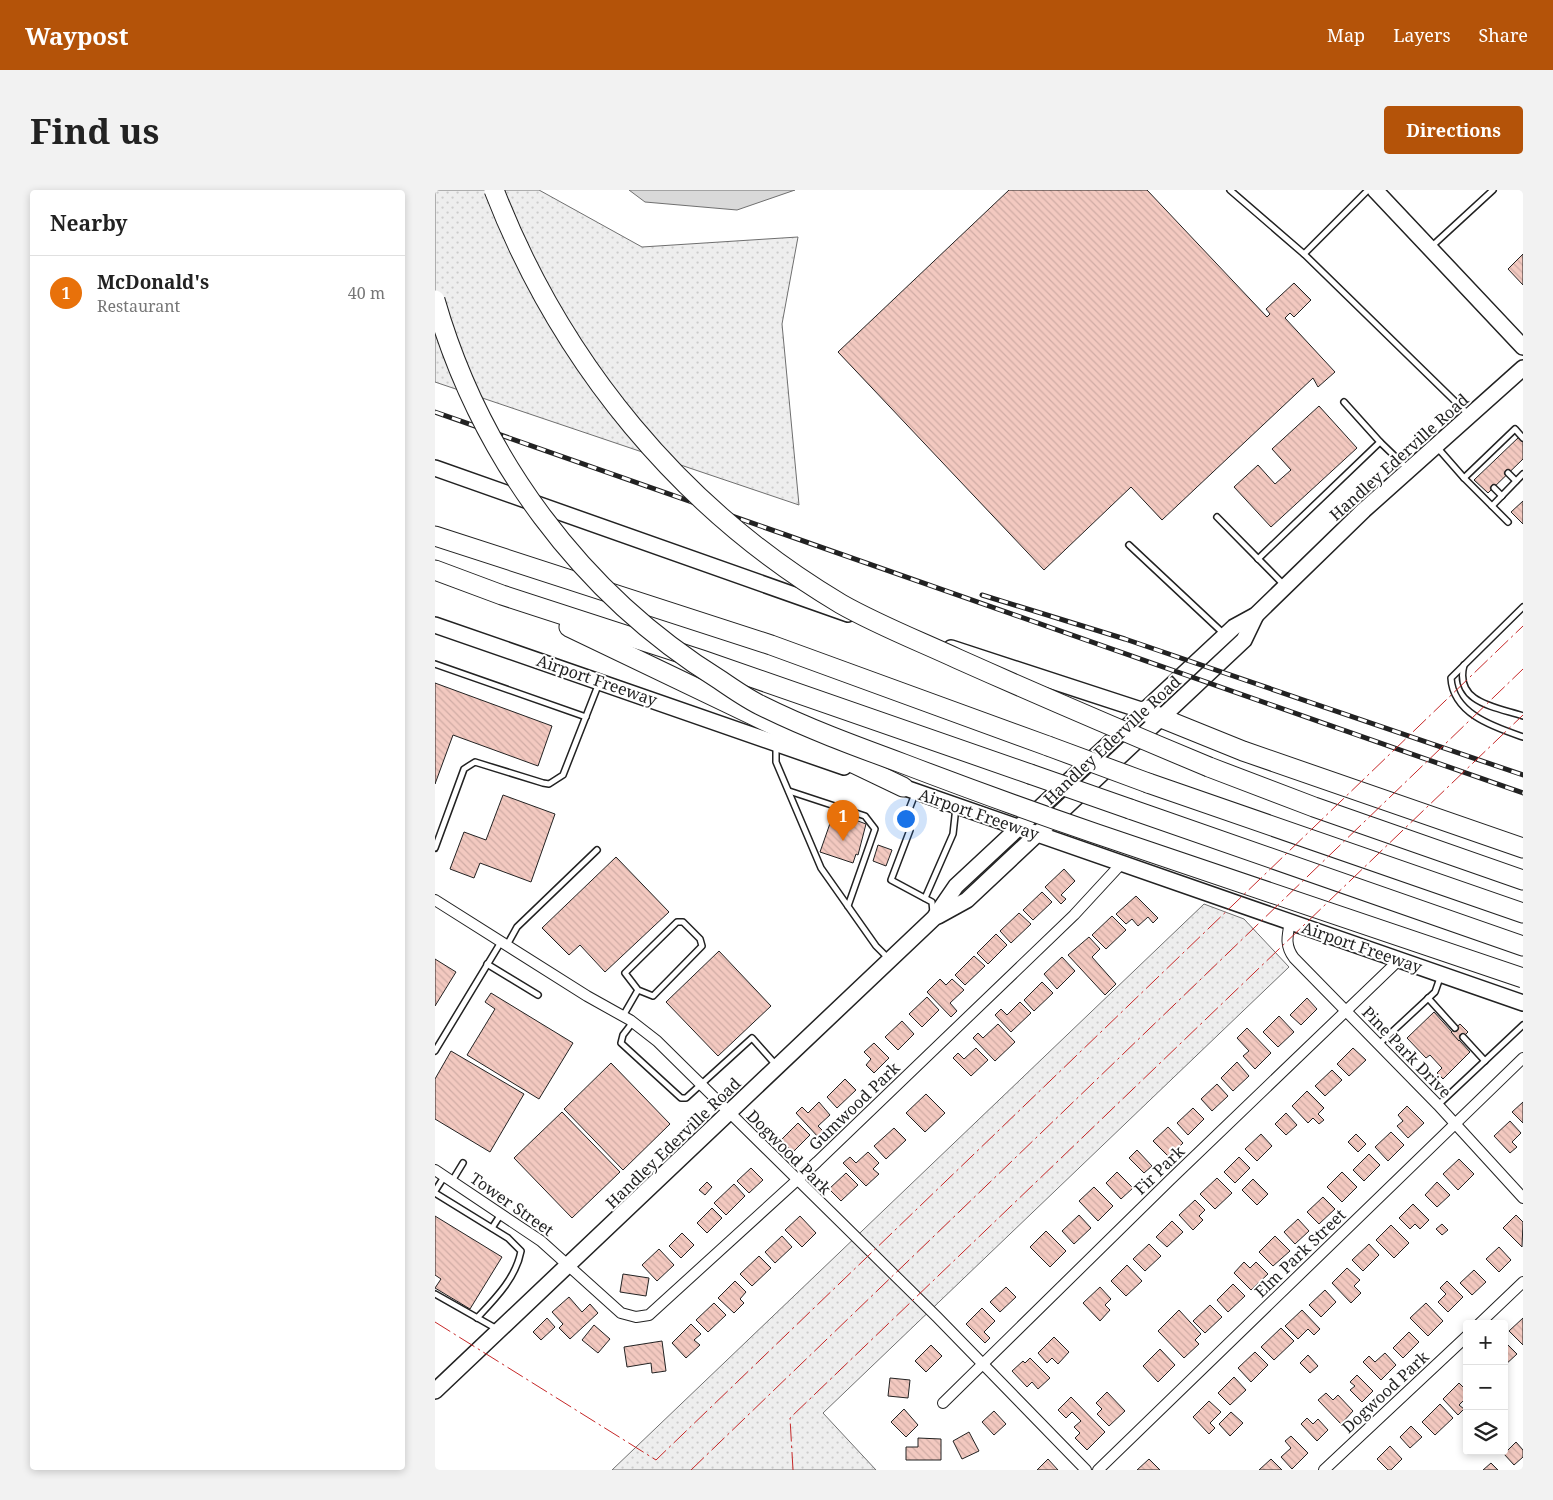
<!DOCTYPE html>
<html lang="en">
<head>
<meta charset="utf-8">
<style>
	body { margin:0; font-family:"Noto Serif",serif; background:#f2f2f2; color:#222 }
	.controls { position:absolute; right:15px; bottom:15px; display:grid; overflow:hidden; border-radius:5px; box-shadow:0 2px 8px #0003 }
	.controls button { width:45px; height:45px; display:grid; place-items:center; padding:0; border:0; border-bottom:1px solid #e0e0e0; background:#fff; color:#222; font:25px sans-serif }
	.you { position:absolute; left:470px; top:628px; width:18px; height:18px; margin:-12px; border:4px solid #fff; border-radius:50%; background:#1a73e8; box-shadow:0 0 0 8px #1a73e833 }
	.badge { display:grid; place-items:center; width:32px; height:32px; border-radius:50%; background:#b45309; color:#fff; font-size:16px; font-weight:700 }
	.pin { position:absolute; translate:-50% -41px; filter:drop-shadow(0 1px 2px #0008) }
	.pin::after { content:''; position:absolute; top:26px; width:18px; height:15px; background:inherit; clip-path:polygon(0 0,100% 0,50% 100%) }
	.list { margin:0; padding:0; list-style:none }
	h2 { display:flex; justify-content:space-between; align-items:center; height:65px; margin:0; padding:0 20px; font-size:21px }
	h2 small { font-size:16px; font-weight:400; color:#767676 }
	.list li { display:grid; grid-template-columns:32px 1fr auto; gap:15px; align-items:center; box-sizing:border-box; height:75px; padding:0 20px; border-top:1px solid #e0e0e0 }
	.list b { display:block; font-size:19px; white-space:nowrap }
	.list p { margin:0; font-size:16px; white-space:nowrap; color:#767676 }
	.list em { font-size:16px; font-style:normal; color:#767676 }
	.icon { flex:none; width:28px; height:28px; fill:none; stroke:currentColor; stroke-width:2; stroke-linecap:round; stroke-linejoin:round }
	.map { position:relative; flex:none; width:1088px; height:1280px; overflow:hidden; border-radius:5px }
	header { display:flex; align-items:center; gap:30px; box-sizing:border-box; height:70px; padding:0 25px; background:#b45309; color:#fff }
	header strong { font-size:24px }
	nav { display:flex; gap:28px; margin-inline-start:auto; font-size:18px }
	.intro { display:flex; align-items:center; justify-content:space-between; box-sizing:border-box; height:120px; padding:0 30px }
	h1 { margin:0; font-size:35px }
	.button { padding:12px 22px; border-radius:5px; background:#b45309; color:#fff; font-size:18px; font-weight:700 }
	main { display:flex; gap:30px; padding:0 30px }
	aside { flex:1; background:#fff; border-radius:5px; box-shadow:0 2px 8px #0003 }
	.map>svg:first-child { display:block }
	.grass { fill:url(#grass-dots); stroke:#6f6f6f }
	.water { fill:#d9d9d9; stroke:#6f6f6f }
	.building { fill:url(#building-back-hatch); stroke:#222 }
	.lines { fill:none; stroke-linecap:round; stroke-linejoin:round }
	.lane-casing { stroke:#222; stroke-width:8 }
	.street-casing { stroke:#222; stroke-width:12 }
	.secondary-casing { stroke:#222; stroke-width:18 }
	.highway-casing { stroke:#222; stroke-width:21 }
	.lane { stroke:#fff; stroke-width:5 }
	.street { stroke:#fff; stroke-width:10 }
	.secondary { stroke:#fff; stroke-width:15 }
	.highway { stroke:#fff; stroke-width:19 }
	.rail-casing { stroke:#222; stroke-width:5 }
	.rail { stroke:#fff; stroke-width:3; stroke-dasharray:9; stroke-linecap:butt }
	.highway-bridge-casing { stroke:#222; stroke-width:21; stroke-linecap:butt }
	.highway-bridge { stroke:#fff; stroke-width:19 }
	.power { stroke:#c62828; stroke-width:1; stroke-dasharray:18 4 2.5 4; stroke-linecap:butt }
	.labels { text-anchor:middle; stroke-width:4; stroke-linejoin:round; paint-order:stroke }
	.street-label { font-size:16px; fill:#222; stroke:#fff }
</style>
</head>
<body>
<header>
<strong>Waypost</strong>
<nav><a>Map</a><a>Layers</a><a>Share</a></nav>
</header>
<div class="intro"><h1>Find us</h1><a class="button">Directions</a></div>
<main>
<aside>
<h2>Nearby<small></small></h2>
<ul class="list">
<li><span class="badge" style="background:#e8710a">1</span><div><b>McDonald's</b><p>Restaurant</p></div><em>40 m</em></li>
</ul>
</aside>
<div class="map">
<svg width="1088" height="1280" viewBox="0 0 1088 1280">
	<defs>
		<pattern id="grass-dots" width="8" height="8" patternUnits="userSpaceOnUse" patternTransform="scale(1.25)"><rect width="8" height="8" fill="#eee"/><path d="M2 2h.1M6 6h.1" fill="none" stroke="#ccc" stroke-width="1.8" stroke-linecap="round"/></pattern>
		<pattern id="building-back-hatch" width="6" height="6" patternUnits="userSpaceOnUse" patternTransform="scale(1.25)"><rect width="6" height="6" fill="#f3c9c0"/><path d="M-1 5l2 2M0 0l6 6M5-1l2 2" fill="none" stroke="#d0aca5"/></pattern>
	</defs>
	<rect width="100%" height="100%" fill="#fff"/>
	<!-- grass -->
	<g class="grass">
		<path d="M0,0H104L207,57L363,47L347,134L364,315L0,192Z"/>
		<path d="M769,714L809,729L854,777L388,1223L441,1280H177Z"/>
	</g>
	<!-- water -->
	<path class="water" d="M194,0H360L302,20L210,12Z"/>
	<!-- building -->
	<g class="building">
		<path d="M574,0H712L832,127L835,124L831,119L859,93L876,110L859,127L855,123L850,128L900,182L883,197L878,188L727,330L696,297L609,380L403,162Z"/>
		<path d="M1088,64V95L1073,79Z"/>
		<path d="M884,216L922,258L836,337L799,297L823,275L840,294L856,280L837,259Z"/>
		<path d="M1085,246L1088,250V269L1053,303L1039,290Z"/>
		<path d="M1088,311V334L1076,322Z"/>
		<path d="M0,493L117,536L103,576L18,545L0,594Z"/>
		<path d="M68,605L120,624L96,692L45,673L39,688L15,679L29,642L51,650Z"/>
		<path d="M399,622L431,634L423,665L421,664L418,673L385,662Z"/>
		<path d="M443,655L457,660L451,676L438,671Z"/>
		<path d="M181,667L234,722L170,782L145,755L134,765L107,738Z"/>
		<path d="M629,679L640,691L626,705L631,709L626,714L610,697Z"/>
		<path d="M607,702L617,712L598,730L588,720Z"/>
		<path d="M701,706L723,728L718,733L713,727L703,736L697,729L691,734L681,724Z"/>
		<path d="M584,723L596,734L576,753L565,741Z"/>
		<path d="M677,726L691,740L671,759L657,745Z"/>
		<path d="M561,744L572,755L553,774L542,763Z"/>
		<path d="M654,747L665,759L657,767L681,794L670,805L633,765Z"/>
		<path d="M284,761L336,816L283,866L231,812Z"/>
		<path d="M539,766L550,776L530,795L520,785Z"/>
		<path d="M627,767L640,781L622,799L609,784Z"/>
		<path d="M0,769L21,782L0,816Z"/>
		<path d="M505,789L511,795L517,789L529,800L515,813L522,821L516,827L492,802Z"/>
		<path d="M607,792L618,803L599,821L589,810Z"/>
		<path d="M56,803L138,853L104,909L32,865L60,819L50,812Z"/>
		<path d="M492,807L504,820L487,837L474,824Z"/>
		<path d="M872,808L882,819L866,835L855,825Z"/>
		<path d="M585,812L596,823L576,842L560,825L566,819L572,825Z"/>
		<path d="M999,822L1035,862L1008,889L1002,883L1007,878L995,865L991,868L972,848Z"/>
		<path d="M844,826L859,842L843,857L828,842Z"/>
		<path d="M467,831L479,844L463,860L450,847Z"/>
		<path d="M563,834L580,852L560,871L538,848L543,843L548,848Z"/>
		<path d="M1025,834L1033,842L1024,851L1016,842Z"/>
		<path d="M812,838L836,863L820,879L808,866L814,861L802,848Z"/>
		<path d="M439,853L454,868L439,883L431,875L436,869L429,862Z"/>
		<path d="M541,858L553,870L536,886L518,868L523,863L529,869Z"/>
		<path d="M918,858L931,870L914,886L902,874Z"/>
		<path d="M16,861L89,904L55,962L0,929V889Z"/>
		<path d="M802,872L814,886L798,901L786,888Z"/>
		<path d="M176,873L235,934L188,980L129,919Z"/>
		<path d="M897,880L907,890L890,906L880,896Z"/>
		<path d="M410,889L421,900L402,918L392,907Z"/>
		<path d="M782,894L793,906L777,921L766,909Z"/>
		<path d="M872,901L889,918L883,924L889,930L884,934L878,928L873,933L857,916Z"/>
		<path d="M491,904L510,923L490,942L471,923Z"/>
		<path d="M384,912L395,925L383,936L390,943L384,948L361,923L367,917L373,923Z"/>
		<path d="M1088,912V933L1077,922Z"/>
		<path d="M972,916L989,933L973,948L962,936L968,931L963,925Z"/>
		<path d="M758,918L769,929L753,945L742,933Z"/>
		<path d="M127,922L185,982L137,1028L79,968Z"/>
		<path d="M851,923L862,935L851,945L840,934Z"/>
		<path d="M1075,931L1086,943L1077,952L1082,957L1075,963L1059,946Z"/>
		<path d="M363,933L375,945L358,962L346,950Z"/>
		<path d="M733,937L748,953L734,967L718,951Z"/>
		<path d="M459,938L471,950L451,969L439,956Z"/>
		<path d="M956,942L969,955L953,971L940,957Z"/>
		<path d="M826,944L837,956L822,971L810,959Z"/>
		<path d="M921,944L931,954L923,962L913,952Z"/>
		<path d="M702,960L717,976L709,983L694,968Z"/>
		<path d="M433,962L444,973L438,979L444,984L431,996L408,973L415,967L421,973Z"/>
		<path d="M934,964L945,975L929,991L918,980Z"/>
		<path d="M804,967L815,978L800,993L789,982Z"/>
		<path d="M1024,969L1039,984L1023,1000L1008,984Z"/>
		<path d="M316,978L328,990L314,1003L302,991Z"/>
		<path d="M682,982L698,998L686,1009L671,993Z"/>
		<path d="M907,982L922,997L907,1012L892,997Z"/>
		<path d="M411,983L423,995L406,1011L394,999Z"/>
		<path d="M782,988L797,1003L780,1019L765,1004Z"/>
		<path d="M818,989L833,1004L822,1015L807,1000Z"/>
		<path d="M272,992L277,997L270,1005L264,1000Z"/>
		<path d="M1002,992L1015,1005L1002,1017L990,1005Z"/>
		<path d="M299,994L310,1006L291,1025L279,1013Z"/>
		<path d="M659,997L678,1016L663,1031L644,1011Z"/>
		<path d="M888,1007L900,1019L884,1034L872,1022Z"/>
		<path d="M760,1010L770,1020L764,1026L768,1030L758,1040L744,1025Z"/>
		<path d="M978,1014L994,1030L985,1039L980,1034L975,1039L964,1028Z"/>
		<path d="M277,1018L287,1028L272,1043L262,1033Z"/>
		<path d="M644,1025L656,1038L639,1054L627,1041Z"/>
		<path d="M1081,1025L1088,1032L1087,1057L1068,1038Z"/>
		<path d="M0,1026L67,1067L35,1119L0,1098L6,1089L0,1085Z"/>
		<path d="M365,1026L381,1043L367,1057L350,1040Z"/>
		<path d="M863,1029L874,1041L860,1054L849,1042Z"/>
		<path d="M737,1031L748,1042L732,1057L721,1047Z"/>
		<path d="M1007,1034L1013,1040L1007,1045L1001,1039Z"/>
		<path d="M956,1035L974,1053L959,1068L941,1050Z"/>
		<path d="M611,1041L631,1061L615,1077L595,1057Z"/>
		<path d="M247,1043L259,1055L246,1068L234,1056Z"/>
		<path d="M347,1046L357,1057L340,1073L330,1062Z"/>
		<path d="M840,1046L855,1061L838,1076L824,1062Z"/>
		<path d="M714,1054L726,1066L710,1081L698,1069Z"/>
		<path d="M934,1054L944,1065L928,1081L917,1070Z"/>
		<path d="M1064,1057L1076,1070L1064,1082L1051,1069Z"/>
		<path d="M224,1059L239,1075L222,1091L207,1075Z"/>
		<path d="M324,1066L336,1078L317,1096L305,1084Z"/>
		<path d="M809,1072L815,1078L821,1072L833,1084L816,1100L799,1083Z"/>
		<path d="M692,1075L707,1091L691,1106L676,1091Z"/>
		<path d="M912,1078L925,1090L919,1096L926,1103L916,1113L897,1093Z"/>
		<path d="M1039,1080L1051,1092L1037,1105L1025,1093Z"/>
		<path d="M188,1084L214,1088L211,1106L185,1102Z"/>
		<path d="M300,1091L311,1102L305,1109L309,1113L299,1123L283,1108Z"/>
		<path d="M1012,1091L1028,1107L1013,1122L1003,1112L1011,1104L1005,1098Z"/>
		<path d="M798,1094L810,1106L793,1122L782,1110Z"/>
		<path d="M571,1097L581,1107L565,1122L555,1112Z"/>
		<path d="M665,1097L676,1109L670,1115L675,1120L665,1131L648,1113Z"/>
		<path d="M890,1100L901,1112L886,1127L874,1115Z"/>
		<path d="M134,1107L147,1122L155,1114L163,1123L135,1149L124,1138L128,1134L117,1122Z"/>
		<path d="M279,1113L291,1125L273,1142L261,1130Z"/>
		<path d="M991,1113L1008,1131L993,1146L975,1128Z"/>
		<path d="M775,1115L787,1127L770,1143L758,1131Z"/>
		<path d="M547,1118L560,1131L549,1142L555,1148L550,1153L531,1134Z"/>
		<path d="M744,1120L766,1144L760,1150L764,1154L749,1168L723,1141Z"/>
		<path d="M867,1120L885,1139L879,1145L873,1139L863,1149L850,1136Z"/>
		<path d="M112,1128L120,1137L106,1150L98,1142Z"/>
		<path d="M1088,1128V1155L1074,1141Z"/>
		<path d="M256,1134L266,1144L259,1150L265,1155L251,1168L237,1153Z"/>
		<path d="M159,1135L175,1149L163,1163L147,1150Z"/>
		<path d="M846,1138L859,1151L839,1170L826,1157Z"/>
		<path d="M974,1142L984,1152L968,1168L958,1158Z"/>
		<path d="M619,1147L634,1162L623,1174L617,1168L612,1173L603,1163Z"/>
		<path d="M227,1151L231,1181L217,1183L216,1173L192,1177L189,1157Z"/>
		<path d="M1069,1151L1082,1164L1069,1176Z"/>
		<path d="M496,1155L507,1166L491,1182L480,1171Z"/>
		<path d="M725,1159L740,1175L723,1192L708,1176Z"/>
		<path d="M820,1162L833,1175L816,1192L803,1178Z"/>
		<path d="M950,1163L961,1175L946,1190L928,1172L934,1166L940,1172Z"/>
		<path d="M873,1165L883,1176L875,1183L865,1173Z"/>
		<path d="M595,1168L615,1188L603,1199L597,1192L592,1197L577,1181L588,1171L590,1173Z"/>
		<path d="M922,1185L938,1201L927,1212L915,1200L920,1196L915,1192Z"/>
		<path d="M799,1187L811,1200L795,1215L783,1203Z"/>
		<path d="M455,1188L475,1190L473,1208L453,1206Z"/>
		<path d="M1024,1193L1032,1201V1207L1024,1215L1029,1219L1023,1225L1008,1209Z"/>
		<path d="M672,1202L690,1221L674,1236L662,1224L667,1219L661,1213Z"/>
		<path d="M891,1203L898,1210L903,1205L918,1221L906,1234L883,1210Z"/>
		<path d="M636,1207L670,1242L652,1260L640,1248L645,1243L639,1237L646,1231L637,1222L631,1228L623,1220Z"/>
		<path d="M774,1211L786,1222L775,1233L780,1238L774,1244L758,1227Z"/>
		<path d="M1005,1214L1018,1228L1000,1245L987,1232Z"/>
		<path d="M469,1219L483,1235L471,1247L456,1232Z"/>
		<path d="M559,1221L571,1234L559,1245L547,1232Z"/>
		<path d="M796,1222L808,1233L795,1246L784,1234Z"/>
		<path d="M872,1228L878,1234L883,1229L893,1240L882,1251L866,1234Z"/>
		<path d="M976,1236L987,1247L975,1258L965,1247Z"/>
		<path d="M534,1242L544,1261L527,1269L518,1251Z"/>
		<path d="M856,1246L873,1263L857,1279L846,1267L856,1258L850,1251Z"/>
		<path d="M483,1248L506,1249V1270H471V1257H483Z"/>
		<path d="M1081,1252L1088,1260V1267L1079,1275L1069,1264Z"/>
		<path d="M955,1256L967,1269L956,1280H953L942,1269Z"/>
		<path d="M613,1269L623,1280H602Z"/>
		<path d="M714,1269L725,1280H702Z"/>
		<path d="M836,1269L847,1280H824Z"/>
		<path d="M1056,1273L1063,1280H1048Z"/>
	</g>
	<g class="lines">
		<!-- lane casing -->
		<g class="lane-casing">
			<g id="lane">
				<path d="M795,0L869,64L933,0"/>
				<path d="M996,57L1058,0"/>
				<path d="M869,64L1033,224"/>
				<path d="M945,252L972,278"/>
				<path d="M1001,256L1029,288L1080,239L1088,248"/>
				<path d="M1073,283L1081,291"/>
				<path d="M1029,288L1057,316L1088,284"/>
				<path d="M1059,298L1067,306"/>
				<path d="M1057,316L1073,332"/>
				<path d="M782,327L850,396"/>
				<path d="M694,355L788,443"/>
				<path d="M823,369L945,252L909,212"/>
				<path d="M1088,417L1016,488C1018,524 1059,537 1088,547"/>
				<path d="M0,474L151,527"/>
				<path d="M1029,475C1019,513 1061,517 1088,526"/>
				<path d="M341,556V572L386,678L441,756L453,768"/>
				<path d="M354,601L430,626L440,639L413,716"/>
				<path d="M480,604L471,627L475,640L456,690L497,712L498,723"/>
				<path d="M0,658L29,579L40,572L108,593L114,594L128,585L164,493"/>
				<path d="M490,708L518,644L521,617"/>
				<path d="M72,755L82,737L162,660"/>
				<path d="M52,774L103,805"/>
				<path d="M993,808L1020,838"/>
				<path d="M188,826L203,800L190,783L242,732H248L265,749L267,756L218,806L203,800"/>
				<path d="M198,832L188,845L186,853L246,908H251L317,848L341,875"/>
				<path d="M1028,847L1050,871"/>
				<path d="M944,854L1000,802L1006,785"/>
				<path d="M0,861L66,752"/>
				<path d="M1003,915L1088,835"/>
				<path d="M17,991L28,973"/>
				<path d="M0,1001L9,987"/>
				<path d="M0,1003L73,1048L86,1061C81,1088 60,1109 42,1128"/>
				<path d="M57,1038L66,1024"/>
				<path d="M0,1104L62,1139"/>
			</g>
		</g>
		<!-- street casing -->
		<g class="street-casing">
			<g id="street">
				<path d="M0,710L152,806L195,830L222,851L502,1127L651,1280"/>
				<path d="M855,732C852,747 850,756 859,768L1003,915L1088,1008"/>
				<path d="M0,980L106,1051L186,1123L201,1127L214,1125L382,972L639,725L687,673"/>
				<path d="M1044,1134L1088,1092"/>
				<path d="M508,1213L736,989L964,770"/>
				<path d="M663,1280L1088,868"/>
				<path d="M889,1280L1032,1146"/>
			</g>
		</g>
		<!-- secondary casing -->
		<g class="secondary-casing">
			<g id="secondary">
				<path d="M940,0L1088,157"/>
				<path d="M0,278L413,424"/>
				<path d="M0,435L409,577"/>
				<path d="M516,458L709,521"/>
				<path d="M459,594L1088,813"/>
				<path d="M503,726L532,710L809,450L821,425"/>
				<path d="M0,1201L499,728L521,696L799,437L821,425L929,320L1088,178"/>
			</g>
		</g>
		<!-- highway casing -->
		<g class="highway-casing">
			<g id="highway">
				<path d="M0,346L336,455L613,556"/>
				<path d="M0,380L67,405L267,470L595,584"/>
				<path d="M134,437L468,597"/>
				<path d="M709,521L808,561L1088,658"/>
				<path d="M774,577L879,617L1088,690"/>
				<path d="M713,593L1088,723"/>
				<path d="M695,619L1088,756"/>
			</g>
		</g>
		<!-- lane -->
		<use href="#lane" class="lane"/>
		<!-- street -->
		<use href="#street" class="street"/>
		<!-- secondary -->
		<use href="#secondary" class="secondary"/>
		<!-- highway -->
		<use href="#highway" class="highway"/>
		<!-- rail casing -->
		<g class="rail-casing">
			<g id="rail">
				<path d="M0,222L1088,603"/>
				<path d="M547,405L690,449L1088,585"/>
			</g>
		</g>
		<!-- rail -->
		<use href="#rail" class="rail"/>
		<!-- highway-bridge casing -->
		<g class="highway-bridge-casing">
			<g id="highway-bridge">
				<path d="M59,0C126,173 246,319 406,414C443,435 484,451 523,469C606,506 690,542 774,577"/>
				<path d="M0,110C45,267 146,404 285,490C298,499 311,508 325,515C371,538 420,556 469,574C532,598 595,621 659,643C802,692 945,741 1088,788"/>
				<path d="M613,556L713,593"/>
				<path d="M595,584L695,619"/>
			</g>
		</g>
		<!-- highway-bridge -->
		<use href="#highway-bridge" class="highway-bridge"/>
		<!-- power -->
		<g class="power">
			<path d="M0,1132L221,1270L1088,436"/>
			<path d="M256,1280L1088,479"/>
			<path d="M358,1280L355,1228L1088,525"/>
		</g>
	</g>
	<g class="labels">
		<!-- street labels -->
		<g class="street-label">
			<text transform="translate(964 267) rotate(-42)" y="6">Handley Ederville Road</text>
			<text transform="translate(162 490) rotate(19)" y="6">Airport Freeway</text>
			<text transform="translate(677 550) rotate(-43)" y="6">Handley Ederville Road</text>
			<text transform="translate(544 624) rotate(19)" y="6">Airport Freeway</text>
			<text transform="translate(927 757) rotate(19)" y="6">Airport Freeway</text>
			<text transform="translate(972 862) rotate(46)" y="6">Pine Park Drive</text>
			<text transform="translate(419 916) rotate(-44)" y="6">Gumwood Park</text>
			<text transform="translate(238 953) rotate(-44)" y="6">Handley Ederville Road</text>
			<text transform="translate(354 962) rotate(45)" y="6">Dogwood Park</text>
			<text transform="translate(724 980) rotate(-44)" y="6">Fir Park</text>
			<text transform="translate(77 1014) rotate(35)" y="6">Tower Street</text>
			<text transform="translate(865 1063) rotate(-44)" y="6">Elm Park Street</text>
			<text transform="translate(950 1202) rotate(-43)" y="6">Dogwood Park</text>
		</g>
	</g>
</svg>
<div class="controls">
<button>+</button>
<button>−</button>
<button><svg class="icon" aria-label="layers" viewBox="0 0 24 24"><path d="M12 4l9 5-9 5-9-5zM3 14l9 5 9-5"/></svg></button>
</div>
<div class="you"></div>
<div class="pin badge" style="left:408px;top:651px;background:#e8710a">1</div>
</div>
</main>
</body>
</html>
